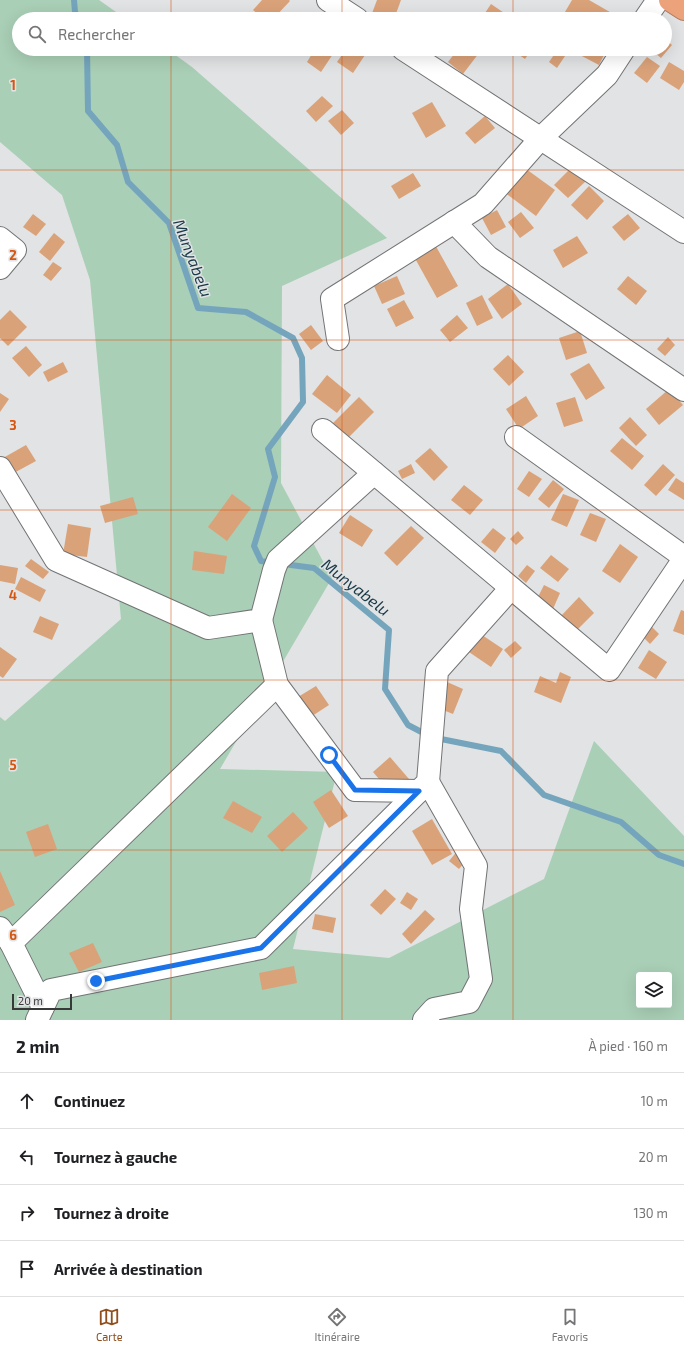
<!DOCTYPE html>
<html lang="fr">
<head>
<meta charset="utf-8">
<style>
	body { margin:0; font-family:"Exo 2",sans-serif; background:#f6f6f6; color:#202124 }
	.controls { position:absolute; right:12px; bottom:12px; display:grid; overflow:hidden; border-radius:4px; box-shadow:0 4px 16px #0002 }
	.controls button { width:36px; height:36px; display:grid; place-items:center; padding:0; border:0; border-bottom:1px solid #e0e0e0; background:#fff; color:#202124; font:20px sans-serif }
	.scale { position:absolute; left:12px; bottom:10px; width:60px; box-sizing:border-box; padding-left:4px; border:2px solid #383939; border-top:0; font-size:11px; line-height:14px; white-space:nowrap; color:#383939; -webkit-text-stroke:3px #e2e3e4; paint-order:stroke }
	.stop { position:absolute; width:12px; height:12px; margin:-9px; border:3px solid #1a73e8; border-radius:50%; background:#fff }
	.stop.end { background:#1a73e8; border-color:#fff; box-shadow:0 1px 4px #0008 }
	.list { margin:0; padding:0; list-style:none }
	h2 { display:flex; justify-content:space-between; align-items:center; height:52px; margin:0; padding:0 16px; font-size:17px }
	h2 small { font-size:13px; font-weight:400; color:#757577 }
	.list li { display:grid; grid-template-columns:26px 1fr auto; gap:12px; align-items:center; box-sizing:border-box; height:56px; padding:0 16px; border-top:1px solid #e0e0e0 }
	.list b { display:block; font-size:15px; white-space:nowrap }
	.list em { font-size:13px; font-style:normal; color:#757577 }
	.icon { flex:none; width:22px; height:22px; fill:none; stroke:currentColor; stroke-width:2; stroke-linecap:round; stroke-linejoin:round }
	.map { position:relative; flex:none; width:684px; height:1020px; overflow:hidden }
	.search { position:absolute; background:#fff; box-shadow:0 4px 16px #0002; left:12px; right:12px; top:12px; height:44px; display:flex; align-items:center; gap:10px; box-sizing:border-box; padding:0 14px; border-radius:22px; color:#757577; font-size:15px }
	.sheet { height:276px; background:#fff }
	nav { display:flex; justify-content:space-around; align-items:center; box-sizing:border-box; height:56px; border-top:1px solid #e0e0e0; background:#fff; font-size:11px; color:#757577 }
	nav a { display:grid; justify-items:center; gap:2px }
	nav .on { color:#8f4e1b }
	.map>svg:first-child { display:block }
	.green { fill:#a9cfb6; fill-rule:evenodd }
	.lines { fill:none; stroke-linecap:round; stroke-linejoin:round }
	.stream { stroke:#74a5bd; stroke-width:6 }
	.building { fill:#daa279 }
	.minor-casing { stroke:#727374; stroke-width:24 }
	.highway-casing { stroke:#ad7d63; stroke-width:24 }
	.minor { stroke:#fff; stroke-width:22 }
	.highway { stroke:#eca27a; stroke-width:22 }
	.route { stroke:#1a73e8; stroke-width:5 }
	.grid { fill:none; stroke:#d65610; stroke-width:1; stroke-opacity:0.55 }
	.labels { text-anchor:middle; stroke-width:3; stroke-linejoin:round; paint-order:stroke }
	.water-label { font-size:16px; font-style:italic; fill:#193948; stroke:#e2e3e4 }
	.grid-label { font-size:13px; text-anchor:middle; font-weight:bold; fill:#d65610; stroke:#e2e3e4; stroke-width:3; stroke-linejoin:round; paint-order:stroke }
</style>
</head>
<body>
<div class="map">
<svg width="684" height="1020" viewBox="0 0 684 1020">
	<rect width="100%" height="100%" fill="#e2e3e4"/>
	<!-- green -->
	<path class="green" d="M0,0H99L126,19H19V49H167L192,67L387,238L282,286L281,483L332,578L220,769L337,772L293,949L389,958L544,879L594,741L684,836V1020H0V717L5,721L121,619L90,280L62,195L0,142ZM639,975H669V1005H639Z"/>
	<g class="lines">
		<!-- stream -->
		<g class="stream">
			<path d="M74,0L75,12L79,19"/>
			<path d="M87,49L88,111L117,145L128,182L169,223L198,308L246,312L293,338L302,358L303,402L268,449L275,477L254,546L261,561L273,563"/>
			<path d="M283,564L314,568L389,630L385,689L408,725L431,737L501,751L544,795L621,822L659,855L684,864"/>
		</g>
	</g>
	<!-- building -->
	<g class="building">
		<path d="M262,0H289L290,1L273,19H264L253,10Z"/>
		<path d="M377,0H401L394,19H379L371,16Z"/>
		<path d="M572,0H589L622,19H576L565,12Z"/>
		<path d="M491,4L513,19H481Z"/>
		<path d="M289,15L293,19H285Z"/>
		<path d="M665,39L672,45L661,58L655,53L658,49H665Z"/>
		<path d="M315,49H326L333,54L321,72L307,62Z"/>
		<path d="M346,49H357L365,55L353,73L337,62Z"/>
		<path d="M458,49H482L463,74L448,62Z"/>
		<path d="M513,49H532L525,59L512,50Z"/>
		<path d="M558,49L569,50L557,68L549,62Z"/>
		<path d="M581,49H607L599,65L578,54Z"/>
		<path d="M647,57L660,66L647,83L634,73Z"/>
		<path d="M669,62L684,71V82L679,90L660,78Z"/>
		<path d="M322,96L333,106L316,122L306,111Z"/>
		<path d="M432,102L446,126L426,138L412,113Z"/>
		<path d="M342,110L354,123L341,135L328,121Z"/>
		<path d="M485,116L495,128L475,144L465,133Z"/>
		<path d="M515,161L555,190L536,216L496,186Z"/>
		<path d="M572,167L586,181L568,198L554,185Z"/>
		<path d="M413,173L421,186L399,199L391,186Z"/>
		<path d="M589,186L604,201L587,220L571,205Z"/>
		<path d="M497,210L506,227L491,235L482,218Z"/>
		<path d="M521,212L534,228L520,238L508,222Z"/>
		<path d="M33,214L46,224L36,236L23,227Z"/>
		<path d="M628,214L640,228L624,241L612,227Z"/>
		<path d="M54,233L65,242L50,261L39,252Z"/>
		<path d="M577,236L588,253L563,268L553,250Z"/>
		<path d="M433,241L458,286L437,298L412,253Z"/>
		<path d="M53,262L62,268L51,281L43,275Z"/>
		<path d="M397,276L405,294L382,304L374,286Z"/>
		<path d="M628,276L647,291L636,305L617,289Z"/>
		<path d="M508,284L522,304L502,319L488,299Z"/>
		<path d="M482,295L493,318L477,326L466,303Z"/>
		<path d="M404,300L414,318L396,327L387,309Z"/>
		<path d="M10,310L27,327L8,346L0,338V320Z"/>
		<path d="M457,315L468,328L450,342L440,330Z"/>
		<path d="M311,325L323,341L311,350L299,334Z"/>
		<path d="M580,331L587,353L566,360L559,338Z"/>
		<path d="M668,337L675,345L665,356L657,349Z"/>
		<path d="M26,346L42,365L29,377L12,358Z"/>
		<path d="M508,355L524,372L509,386L493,369Z"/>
		<path d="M63,362L68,372L48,382L43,372Z"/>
		<path d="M589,363L605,388L586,400L570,374Z"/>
		<path d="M327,375L351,395L337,413L312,394Z"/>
		<path d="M669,389L683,405L659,425L646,409Z"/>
		<path d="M0,393L9,399L0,412Z"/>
		<path d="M526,396L538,416L519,429L506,409Z"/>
		<path d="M359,397L374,412L346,440L331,425Z"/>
		<path d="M575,397L583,421L564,427L556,403Z"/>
		<path d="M630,417L647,435L636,446L619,428Z"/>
		<path d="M622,438L644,456L632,470L610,451Z"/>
		<path d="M26,445L36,461L12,474L3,458Z"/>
		<path d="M430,448L448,467L434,481L415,461Z"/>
		<path d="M411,464L415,473L402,479L398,471Z"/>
		<path d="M663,464L675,475L656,496L644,485Z"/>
		<path d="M529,471L542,479L529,497L517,489Z"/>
		<path d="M676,478L684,483V500L668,490Z"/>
		<path d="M553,480L564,489L549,508L538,499Z"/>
		<path d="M464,485L483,500L470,515L451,500Z"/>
		<path d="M232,494L251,508L227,541L208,527Z"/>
		<path d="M563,494L579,500L567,527L551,520Z"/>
		<path d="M133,497L138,514L105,523L100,506Z"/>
		<path d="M590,513L606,519L596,542L580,535Z"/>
		<path d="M350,515L373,530L362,547L339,533Z"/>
		<path d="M68,524L91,528L87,557L63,554Z"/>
		<path d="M411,526L424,538L397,566L384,553Z"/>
		<path d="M493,528L506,538L495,553L481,542Z"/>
		<path d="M518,531L524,538L516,545L510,539Z"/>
		<path d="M620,544L638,557L620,583L602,571Z"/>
		<path d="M194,551L227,556L224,574L192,570Z"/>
		<path d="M551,555L569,569L558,582L540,568Z"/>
		<path d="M31,559L49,572L43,579L25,566Z"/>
		<path d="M0,565L18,568L15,584L0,581Z"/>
		<path d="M527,565L535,571L526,583L518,576Z"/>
		<path d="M21,577L46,590L40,602L15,589Z"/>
		<path d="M544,585L560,593L553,609L536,601Z"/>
		<path d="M579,597L594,613L576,631L561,616Z"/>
		<path d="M681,610L684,611V635L673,631Z"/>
		<path d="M40,616L59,624L52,640L33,632Z"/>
		<path d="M652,627L659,634L650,644L643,637Z"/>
		<path d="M479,633L503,649L491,667L466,650Z"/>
		<path d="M515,641L522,648L511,658L504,650Z"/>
		<path d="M0,647L17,659L3,678L0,676Z"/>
		<path d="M649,650L667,662L656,679L638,668Z"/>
		<path d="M560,672L571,677L561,703L534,692L540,676L556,683Z"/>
		<path d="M438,678L463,689L453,714L428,704Z"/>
		<path d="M316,686L329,705L306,720L293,700Z"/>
		<path d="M390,757L409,779L392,794L373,772Z"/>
		<path d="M331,790L348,816L329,828L313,802Z"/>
		<path d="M233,801L262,817L252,833L223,818Z"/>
		<path d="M293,812L308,828L282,852L267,836Z"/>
		<path d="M432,819L452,854L432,865L412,831Z"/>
		<path d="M48,824L57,849L35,857L26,832Z"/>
		<path d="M459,849L469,857L459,869L449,861Z"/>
		<path d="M0,871L15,905L0,912Z"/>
		<path d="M385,889L396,899L381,915L370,905Z"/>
		<path d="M407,892L418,899L411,910L400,903Z"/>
		<path d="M425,910L435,919L411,944L402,934Z"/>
		<path d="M315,914L336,918L333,933L312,929Z"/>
		<path d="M93,943L102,962L79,972L69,953Z"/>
		<path d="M294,966L297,983L262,990L259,973Z"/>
	</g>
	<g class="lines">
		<!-- minor casing -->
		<g class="minor-casing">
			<g id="minor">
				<path d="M328,0L357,19"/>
				<path d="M645,19L658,0"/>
				<path d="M403,49L684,232"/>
				<path d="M454,222L488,257L684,390"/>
				<path d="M0,238L15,250L0,268"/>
				<path d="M338,339L332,299L483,204L541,138L607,75L624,49"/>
				<path d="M323,430L609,670L684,559"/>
				<path d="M516,437L684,557"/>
				<path d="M0,468L56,560L208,628L261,620L274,570L278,560L374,473"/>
				<path d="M261,620L277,685L355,790L419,791"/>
				<path d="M0,928L11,943"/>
				<path d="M43,1007L11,943L277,685"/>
				<path d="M37,1020L51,990L261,948L428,782L437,671L511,588"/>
				<path d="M424,1020L434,1009L469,1002L481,979L471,909L476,866L428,782"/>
			</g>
		</g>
		<!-- highway casing -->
		<g class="highway-casing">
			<path id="highway" d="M670,0L684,9"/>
		</g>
		<!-- minor -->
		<use href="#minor" class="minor"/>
		<!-- highway -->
		<use href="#highway" class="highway"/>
	</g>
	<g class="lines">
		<!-- route -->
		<path class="route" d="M96,981L261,948L419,791L355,790L329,755"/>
	</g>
	<!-- grid -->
	<path class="grid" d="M171,0V19M342,0V19M513,0V19M171,49V1020M342,49V1020M513,49V1020M0,170H684M0,340H684M0,510H684M0,680H684M0,850H684"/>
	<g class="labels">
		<!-- water labels -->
		<g class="water-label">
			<text transform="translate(193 258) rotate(69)" y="6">Munyabelu</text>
			<text transform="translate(356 587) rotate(38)" y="6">Munyabelu</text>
		</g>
	</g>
	<g class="grid-label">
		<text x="13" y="90">1</text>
		<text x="13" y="260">2</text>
		<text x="13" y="430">3</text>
		<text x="13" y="600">4</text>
		<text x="13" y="770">5</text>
		<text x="13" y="940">6</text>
	</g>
</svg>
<div class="controls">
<button><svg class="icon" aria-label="layers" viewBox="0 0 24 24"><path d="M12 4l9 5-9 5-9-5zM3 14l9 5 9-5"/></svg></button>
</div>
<div class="scale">20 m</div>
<div class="stop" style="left:329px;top:755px"></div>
<div class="stop end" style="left:96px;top:981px"></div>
<div class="search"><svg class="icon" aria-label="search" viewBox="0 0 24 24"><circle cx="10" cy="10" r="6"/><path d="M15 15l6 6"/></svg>Rechercher</div>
</div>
<section class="sheet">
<h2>2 min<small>À pied · 160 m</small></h2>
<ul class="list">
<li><svg class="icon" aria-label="ahead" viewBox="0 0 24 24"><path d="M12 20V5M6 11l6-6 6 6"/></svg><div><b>Continuez</b></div><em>10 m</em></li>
<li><svg class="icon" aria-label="left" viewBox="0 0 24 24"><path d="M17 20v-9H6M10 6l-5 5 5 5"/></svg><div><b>Tournez à gauche</b></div><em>20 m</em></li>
<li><svg class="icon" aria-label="right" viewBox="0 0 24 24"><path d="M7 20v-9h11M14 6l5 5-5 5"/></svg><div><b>Tournez à droite</b></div><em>130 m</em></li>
<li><svg class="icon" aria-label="arrive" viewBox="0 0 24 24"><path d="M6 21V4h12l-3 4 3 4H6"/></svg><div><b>Arrivée à destination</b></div></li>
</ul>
</section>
<nav>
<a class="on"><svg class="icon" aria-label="map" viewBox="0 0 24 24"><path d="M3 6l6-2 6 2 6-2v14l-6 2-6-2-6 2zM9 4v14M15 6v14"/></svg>Carte</a>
<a><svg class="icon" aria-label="directions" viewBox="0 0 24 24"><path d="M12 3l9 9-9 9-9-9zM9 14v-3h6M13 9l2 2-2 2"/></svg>Itinéraire</a>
<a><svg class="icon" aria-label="saved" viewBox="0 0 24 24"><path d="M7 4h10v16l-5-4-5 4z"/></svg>Favoris</a>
</nav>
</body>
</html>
